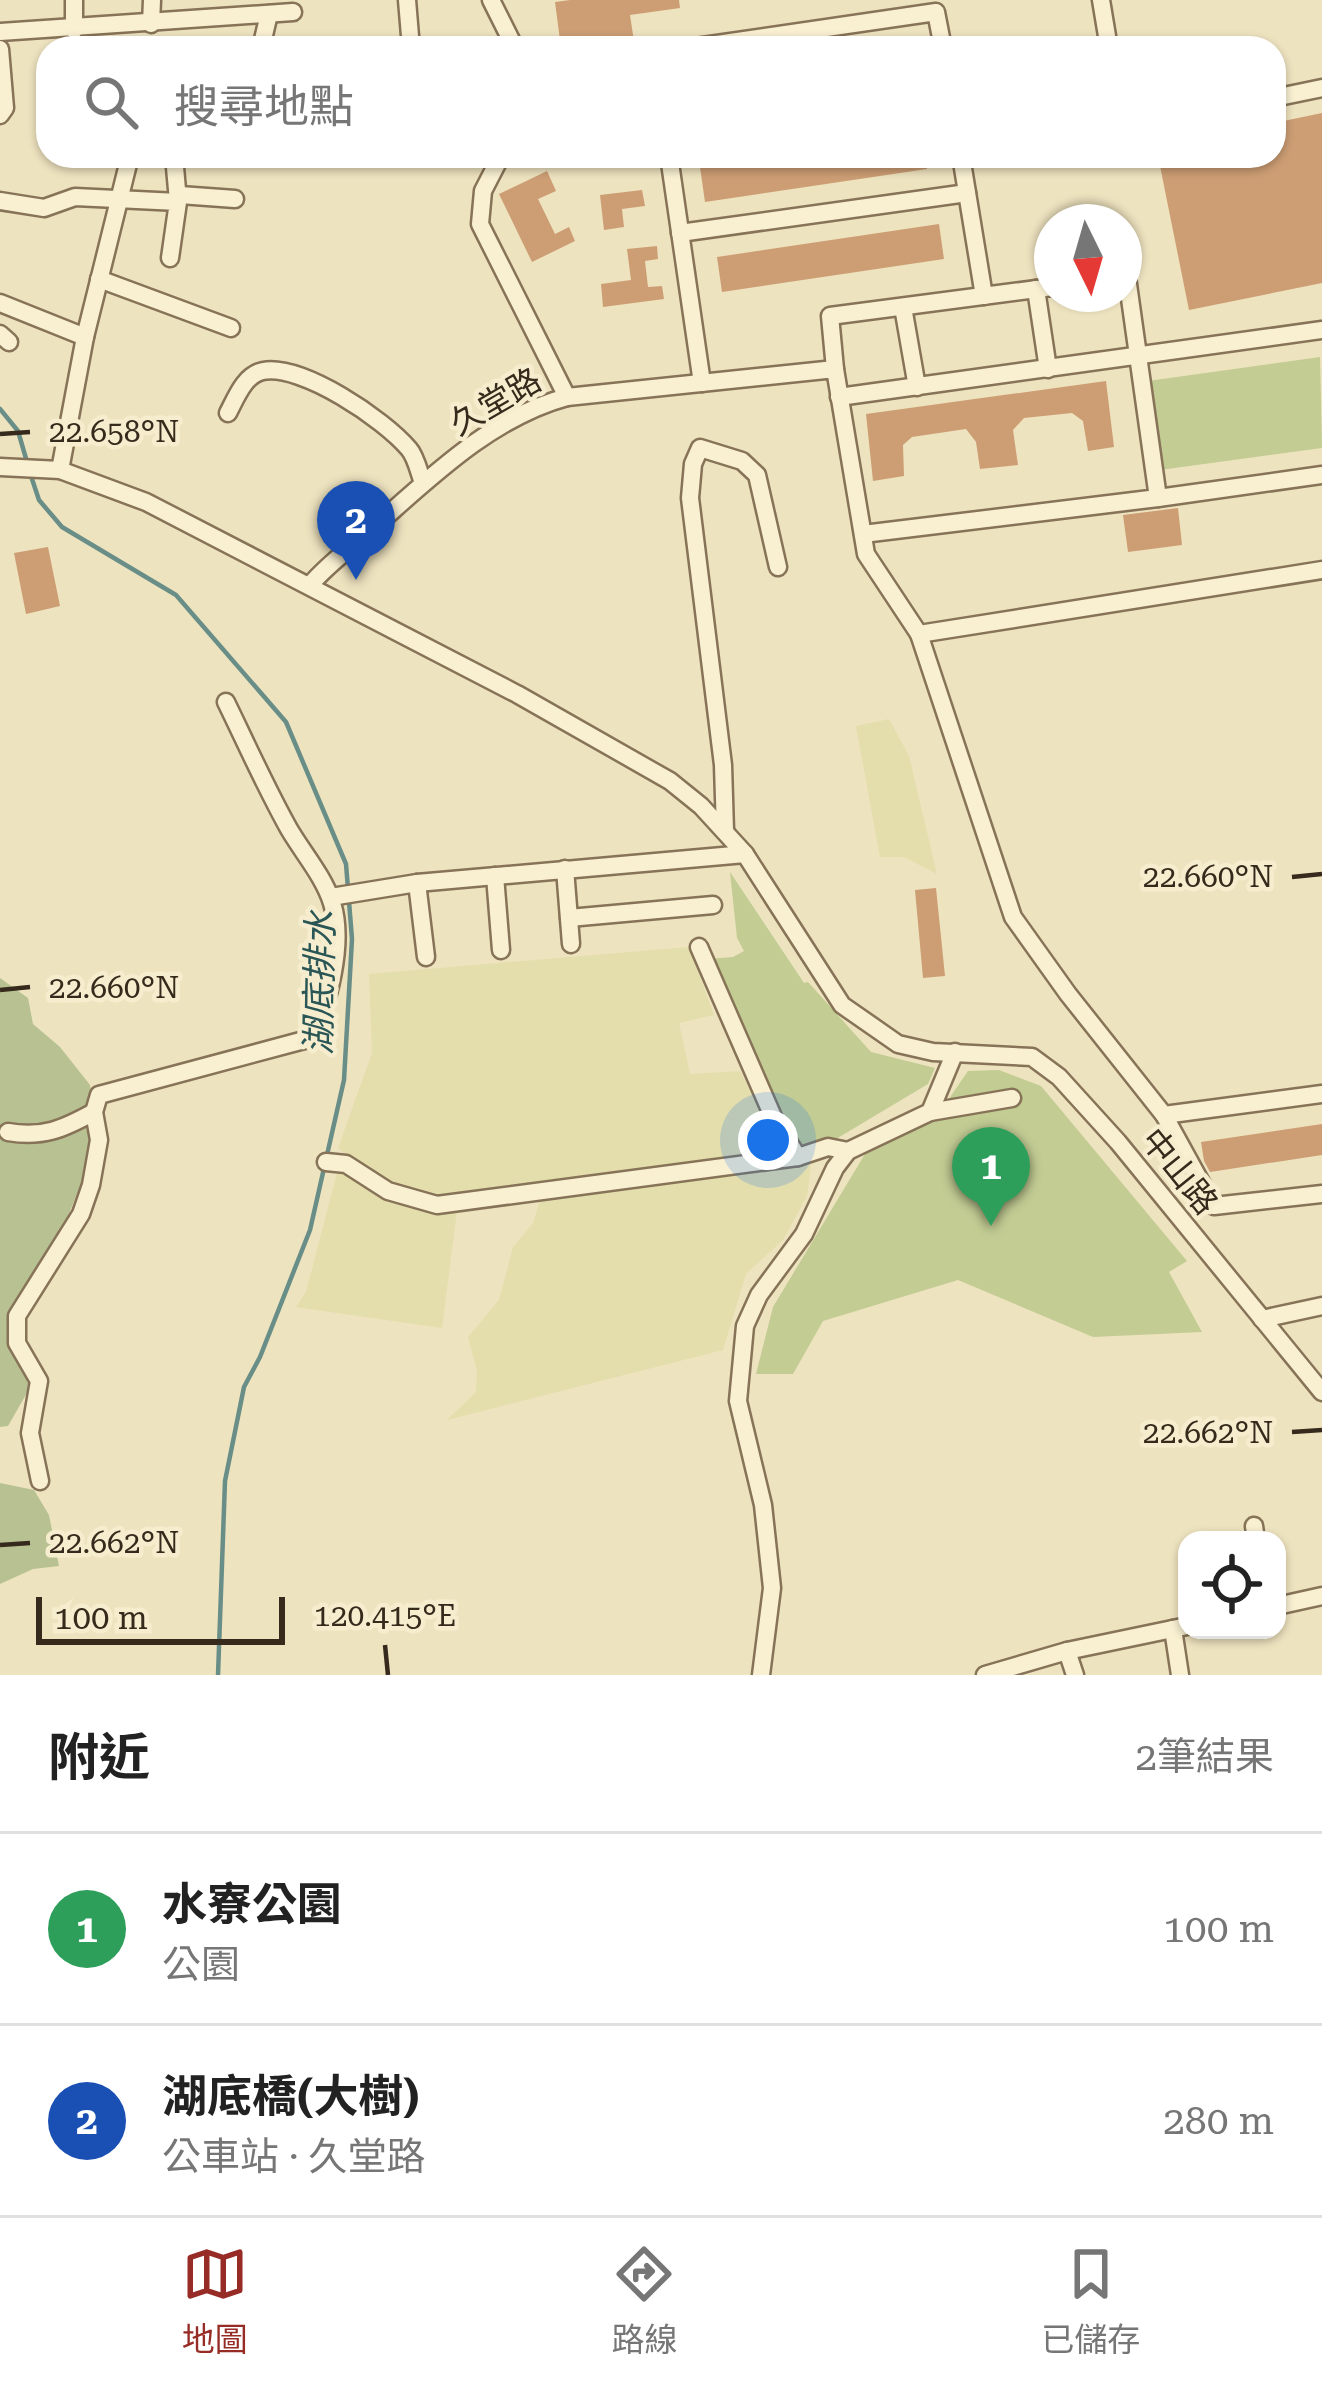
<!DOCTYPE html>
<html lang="zh-TW">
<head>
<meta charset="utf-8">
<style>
	body { margin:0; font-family:"Roboto Serif","Noto Sans TC",serif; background:#f2f2f2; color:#222 }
	.controls { position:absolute; right:36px; bottom:36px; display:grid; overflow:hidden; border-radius:24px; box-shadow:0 3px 9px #0004 }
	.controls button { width:108px; height:108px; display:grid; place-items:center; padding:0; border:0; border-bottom:3px solid #e0e0e0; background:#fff; color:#222; font:60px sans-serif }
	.compass { position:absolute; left:1034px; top:204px; width:108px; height:108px; border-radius:50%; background:#fff; box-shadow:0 3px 9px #0004; rotate:175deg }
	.scale { position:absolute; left:36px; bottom:30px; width:249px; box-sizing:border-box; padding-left:12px; border:6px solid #362a1c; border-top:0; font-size:33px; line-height:42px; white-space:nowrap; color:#362a1c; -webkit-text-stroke:9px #f6edce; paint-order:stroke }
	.you { position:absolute; left:768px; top:1140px; width:42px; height:42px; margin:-30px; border:9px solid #fff; border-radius:50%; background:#1a73e8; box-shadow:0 0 0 18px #1a73e833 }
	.badge { display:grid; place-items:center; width:78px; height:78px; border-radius:50%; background:#972c26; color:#fff; font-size:39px; font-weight:700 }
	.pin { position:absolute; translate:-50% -99px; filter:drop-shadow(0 3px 6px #0008) }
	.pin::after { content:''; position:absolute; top:63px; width:42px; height:36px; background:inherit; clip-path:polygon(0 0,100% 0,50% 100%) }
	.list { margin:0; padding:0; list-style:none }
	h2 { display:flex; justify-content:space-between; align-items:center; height:156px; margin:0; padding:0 48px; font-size:51px }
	h2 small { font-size:39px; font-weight:400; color:#767676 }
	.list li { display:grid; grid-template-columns:78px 1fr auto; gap:36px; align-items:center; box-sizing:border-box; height:192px; padding:0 48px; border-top:3px solid #e0e0e0 }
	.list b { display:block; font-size:45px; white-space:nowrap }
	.list p { margin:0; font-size:39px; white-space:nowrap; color:#767676 }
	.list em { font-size:39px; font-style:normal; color:#767676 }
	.icon { flex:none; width:66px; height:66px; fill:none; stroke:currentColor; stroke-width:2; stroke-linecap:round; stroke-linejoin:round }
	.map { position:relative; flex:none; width:1322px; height:1675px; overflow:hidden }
	.search { position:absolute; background:#fff; box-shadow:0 3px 9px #0004; left:36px; right:36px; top:36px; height:132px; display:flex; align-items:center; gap:30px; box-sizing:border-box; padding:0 42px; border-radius:36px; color:#767676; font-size:45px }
	.sheet { height:540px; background:#fff }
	nav { display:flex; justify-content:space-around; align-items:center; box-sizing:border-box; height:168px; border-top:3px solid #e0e0e0; background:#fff; font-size:33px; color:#767676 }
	nav a { display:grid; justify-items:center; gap:6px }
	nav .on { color:#972c26 }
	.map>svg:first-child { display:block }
	.farmland { fill:#e4deac }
	.green { fill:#c2cc93 }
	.cemetery { fill:#b8c192 }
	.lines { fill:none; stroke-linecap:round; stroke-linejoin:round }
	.stream { stroke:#698e87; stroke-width:4.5 }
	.building { fill:#cd9e74 }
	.minor-casing { stroke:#877357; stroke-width:21 }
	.minor { stroke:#f9f0d2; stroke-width:16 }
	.ticks { fill:none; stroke:#362a1c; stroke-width:4.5 }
	.labels { text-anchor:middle; stroke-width:9; stroke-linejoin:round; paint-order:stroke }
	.street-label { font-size:33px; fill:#362a1c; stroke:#f6edce }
	.water-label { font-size:36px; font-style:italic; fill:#2b5656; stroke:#f6edce }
	.ticks-label { font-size:30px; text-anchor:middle; fill:#362a1c; stroke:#f6edce; stroke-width:9; stroke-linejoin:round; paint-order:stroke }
</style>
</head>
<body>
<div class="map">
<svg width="1322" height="1675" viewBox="0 0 1322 1675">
	<rect width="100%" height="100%" fill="#eee3bf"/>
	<!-- farmland -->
	<g class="farmland">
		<path d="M889,719L909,756L937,874L904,857H880L856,726Z"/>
		<path d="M689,947L714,1015L679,1023L690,1074L740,1071L782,1152L435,1200L370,1176L338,1148L372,1053L369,974Z"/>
		<path d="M806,1162L811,1166L807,1196L783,1240L746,1274L723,1350L447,1420L476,1392L477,1371L468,1337L499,1300L513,1247L533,1223L540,1200Z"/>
		<path d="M338,1169L389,1203L457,1211L442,1328L296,1307L306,1292Z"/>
	</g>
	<!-- green -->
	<g class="green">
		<path d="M1320,357L1322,448L1160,470L1148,381Z"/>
		<path d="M730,872L804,983L808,982L871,1052L935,1068L928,1084L836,1139L819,1140L797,1151L707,959L733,957L744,951L737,938Z"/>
		<path d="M999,1070L1041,1086L1187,1261L1169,1272L1202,1332L1093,1337L958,1280L823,1321L793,1374H756L773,1307L871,1144L946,1103L968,1071Z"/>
	</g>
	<!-- cemetery -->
	<g class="cemetery">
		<path d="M0,978L28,998L33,1024L60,1047L90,1085L94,1113L87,1168L65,1224L31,1280L11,1332L32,1384L8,1426L0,1427Z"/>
		<path d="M0,1483L34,1490L49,1515L59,1566L33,1569L0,1584Z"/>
	</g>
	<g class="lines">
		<!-- stream -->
		<g class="stream">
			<path d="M0,409L18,431L27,462"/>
			<path d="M30,473L39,500L62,527L176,595L286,722L346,864L352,939L344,1080L310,1230L260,1357L244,1387L225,1481L218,1675"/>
		</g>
	</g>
	<!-- building -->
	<g class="building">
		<path d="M570,0H679L680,8L630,15L635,48H561L555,2Z"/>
		<path d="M1322,113V283L1189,310L1158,156H1274V123Z"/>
		<path d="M774,156H925L927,169L705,202L700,167Z"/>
		<path d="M547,171L556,191L538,199L555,234L569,227L575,241L532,262L499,194Z"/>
		<path d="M642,190L645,206L622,209L624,227L604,230L600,195Z"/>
		<path d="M939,224L944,259L722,292L717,257Z"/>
		<path d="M657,246L658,259L645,261L648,287L662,286L664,299L603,307L601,284L631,280L627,249Z"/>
		<path d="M1106,381L1114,447L1088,451L1083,421L1072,413L1024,418L1013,430L1018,465L980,469L976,442L966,429L912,437L903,445L904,476L873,481L866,414Z"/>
		<path d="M1178,508L1182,545L1128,552L1123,515Z"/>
		<path d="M48,547L60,606L26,614L14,553Z"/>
		<path d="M936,888L945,976L923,978L915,890Z"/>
		<path d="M1322,1124V1155L1210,1172L1204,1161L1201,1142Z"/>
	</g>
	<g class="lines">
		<!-- minor casing -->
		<g class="minor-casing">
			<g id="minor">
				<path d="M74,0V30"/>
				<path d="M407,0L411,48"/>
				<path d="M491,0L515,48"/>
				<path d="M1101,0L1109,48"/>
				<path d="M151,24L152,0"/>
				<path d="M0,32L293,12"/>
				<path d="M261,48L269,14"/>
				<path d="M689,48L936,12L943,48"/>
				<path d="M0,49L5,108L0,115"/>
				<path d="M1274,98L1322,88"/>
				<path d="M174,156L178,201"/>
				<path d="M669,156L702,383"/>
				<path d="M961,156L984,296"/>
				<path d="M180,195L235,199"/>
				<path d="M0,201L44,208L75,197L178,202L170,258"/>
				<path d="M680,233L967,193"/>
				<path d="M99,279L231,328"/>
				<path d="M1036,289L1048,369"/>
				<path d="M0,303L85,337"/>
				<path d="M903,307L917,387"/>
				<path d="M0,334L9,342"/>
				<path d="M835,369L830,316L1052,287"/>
				<path d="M567,397L835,369L866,554L919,634L1322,570"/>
				<path d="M839,397L1322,330"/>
				<path d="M228,413C236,398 244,375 263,371C302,364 384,419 409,449C416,457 419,472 423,483"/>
				<path d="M0,467L60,470L146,502L517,694L670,781L701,806L745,854L842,1005L898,1044L933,1052L1032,1057L1059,1077L1118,1142L1322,1392"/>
				<path d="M60,470L85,337L130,156"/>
				<path d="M1158,498L1322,475"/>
				<path d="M863,534L1158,498L1127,277H1124"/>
				<path d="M311,584C330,562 352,547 373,528C431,477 492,417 567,397L480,224L483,191L501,156"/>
				<path d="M919,634L1013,917L1068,994L1164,1115L1322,1094"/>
				<path d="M725,831L723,765L690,498L693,464L700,448L742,461L757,475L778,567"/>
				<path d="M565,869L571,944"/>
				<path d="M495,876L501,950"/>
				<path d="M417,883L426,957"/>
				<path d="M331,897L417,883L745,854"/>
				<path d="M569,918L713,905"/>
				<path d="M699,947L774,1119L798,1157L828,1147L848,1151"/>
				<path d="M930,1112L1012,1098"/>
				<path d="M1164,1115L1214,1206L1322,1194"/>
				<path d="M8,1132C43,1138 63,1129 94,1112"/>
				<path d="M326,1162L346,1164L388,1191L437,1205L798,1157"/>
				<path d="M1262,1319L1322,1306"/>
				<path d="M40,1481L30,1433L39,1381L17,1343V1316L81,1214L91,1185L99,1140L94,1112L99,1095L308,1039C330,1007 344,941 332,903C324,877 303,853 289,829C266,788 247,745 226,702"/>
				<path d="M1254,1526L1256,1540"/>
				<path d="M1277,1606L1322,1596"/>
				<path d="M1173,1629L1180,1675"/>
				<path d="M1067,1651L1075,1675"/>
				<path d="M761,1675L772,1588L763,1505L738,1401L745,1326L759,1295L804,1234L835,1168L848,1151L930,1112L955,1052"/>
				<path d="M985,1675L1067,1651L1187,1626"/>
			</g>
		</g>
		<!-- minor -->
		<use href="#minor" class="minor"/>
	</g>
	<!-- ticks -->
	<path class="ticks" d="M0,434L30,432M1292,877L1322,874M0,990L30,987M1292,1432L1322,1430M0,1545L30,1543M385,1645L388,1675"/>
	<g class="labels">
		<!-- street labels -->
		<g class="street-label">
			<text transform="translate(495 401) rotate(-30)" y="12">久堂路</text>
			<text transform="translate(1180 1171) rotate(51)" y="12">中山路</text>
		</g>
		<!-- water labels -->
		<g class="water-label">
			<text transform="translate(319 983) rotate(-89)" y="13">湖底排水</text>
		</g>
	</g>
	<g class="ticks-label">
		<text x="114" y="442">22.658°N</text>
		<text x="1208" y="887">22.660°N</text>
		<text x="114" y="998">22.660°N</text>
		<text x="1208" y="1443">22.662°N</text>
		<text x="114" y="1553">22.662°N</text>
		<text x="385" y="1626">120.415°E</text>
	</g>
</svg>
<div class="controls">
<button><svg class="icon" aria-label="locate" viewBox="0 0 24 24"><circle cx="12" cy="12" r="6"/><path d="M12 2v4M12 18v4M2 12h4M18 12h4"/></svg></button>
</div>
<svg class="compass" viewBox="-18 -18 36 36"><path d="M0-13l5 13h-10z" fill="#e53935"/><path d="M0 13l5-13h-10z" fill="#767676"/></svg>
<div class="scale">100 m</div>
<div class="you"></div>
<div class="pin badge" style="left:991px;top:1226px;background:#2e9e5b">1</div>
<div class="pin badge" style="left:356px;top:580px;background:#1a4fb4">2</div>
<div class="search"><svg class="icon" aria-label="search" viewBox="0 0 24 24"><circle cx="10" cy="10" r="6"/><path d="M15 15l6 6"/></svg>搜尋地點</div>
</div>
<section class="sheet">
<h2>附近<small>2筆結果</small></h2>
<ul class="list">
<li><span class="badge" style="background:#2e9e5b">1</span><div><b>水寮公園</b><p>公園</p></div><em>100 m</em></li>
<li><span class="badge" style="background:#1a4fb4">2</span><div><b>湖底橋(大樹)</b><p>公車站 · 久堂路</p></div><em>280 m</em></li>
</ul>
</section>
<nav>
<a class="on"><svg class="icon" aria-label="map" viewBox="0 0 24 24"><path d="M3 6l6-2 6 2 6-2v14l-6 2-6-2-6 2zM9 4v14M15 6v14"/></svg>地圖</a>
<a><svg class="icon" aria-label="directions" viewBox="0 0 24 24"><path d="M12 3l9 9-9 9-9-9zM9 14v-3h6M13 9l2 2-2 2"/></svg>路線</a>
<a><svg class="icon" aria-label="saved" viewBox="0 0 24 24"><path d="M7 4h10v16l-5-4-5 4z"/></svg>已儲存</a>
</nav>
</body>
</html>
